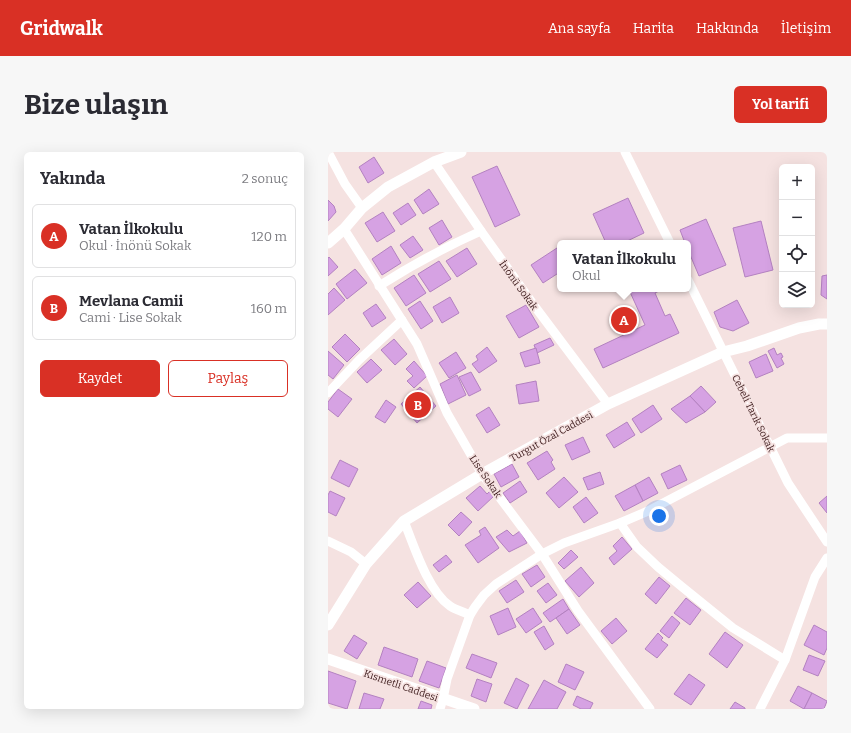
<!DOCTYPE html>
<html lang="tr">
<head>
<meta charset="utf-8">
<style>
	body { margin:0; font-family:Bitter,serif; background:#f7f7f7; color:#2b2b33 }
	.controls { position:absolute; right:12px; top:12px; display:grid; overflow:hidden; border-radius:6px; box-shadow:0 4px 16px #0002 }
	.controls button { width:36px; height:36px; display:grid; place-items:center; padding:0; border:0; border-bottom:1px solid #e1e1e2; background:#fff; color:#2b2b33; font:20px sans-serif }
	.you { position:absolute; left:331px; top:364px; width:14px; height:14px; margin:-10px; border:3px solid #fff; border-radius:50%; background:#1a73e8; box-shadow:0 0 0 6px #1a73e833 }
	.badge { display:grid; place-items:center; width:26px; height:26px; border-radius:50%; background:#d93025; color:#fff; font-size:13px; font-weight:700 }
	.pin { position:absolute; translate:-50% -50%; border:2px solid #fff; box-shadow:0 1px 4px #0006 }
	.popup { position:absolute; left:229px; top:88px; width:134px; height:52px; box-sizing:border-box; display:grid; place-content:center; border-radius:6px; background:#fff; filter:drop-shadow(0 1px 3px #0005); font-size:13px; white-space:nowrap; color:#7c7c81 }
	.popup b { font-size:15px; color:#2b2b33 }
	.popup::after { content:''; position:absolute; left:50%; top:100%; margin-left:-8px; border:8px solid transparent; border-top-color:#fff }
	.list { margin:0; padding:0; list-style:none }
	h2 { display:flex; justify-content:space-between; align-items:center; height:52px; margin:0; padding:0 16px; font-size:17px }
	h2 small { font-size:13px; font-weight:400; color:#7c7c81 }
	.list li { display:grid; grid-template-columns:26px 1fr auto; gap:12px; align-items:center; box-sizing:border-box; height:64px; margin:0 8px 8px; padding:0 8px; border:1px solid #e1e1e2; border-radius:6px }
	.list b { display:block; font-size:15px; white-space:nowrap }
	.list p { margin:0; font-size:13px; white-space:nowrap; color:#7c7c81 }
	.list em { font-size:13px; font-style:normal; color:#7c7c81 }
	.actions { display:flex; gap:8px; padding:12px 16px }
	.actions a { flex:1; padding:9px 0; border:1px solid #d93025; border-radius:6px; text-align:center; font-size:14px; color:#d93025 }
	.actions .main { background:#d93025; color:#fff }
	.icon { flex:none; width:22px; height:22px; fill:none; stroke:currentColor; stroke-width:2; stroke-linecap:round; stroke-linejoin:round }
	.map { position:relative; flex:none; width:499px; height:557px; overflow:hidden; border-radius:6px }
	header { display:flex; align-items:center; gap:24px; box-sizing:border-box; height:56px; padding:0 20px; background:#d93025; color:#fff }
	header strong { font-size:19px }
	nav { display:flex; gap:22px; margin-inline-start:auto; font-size:14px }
	.intro { display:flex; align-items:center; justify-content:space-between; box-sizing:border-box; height:96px; padding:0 24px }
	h1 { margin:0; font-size:28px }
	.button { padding:10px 18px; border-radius:6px; background:#d93025; color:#fff; font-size:14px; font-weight:700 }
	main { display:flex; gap:24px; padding:0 24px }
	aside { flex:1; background:#fff; border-radius:6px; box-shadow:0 4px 16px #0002 }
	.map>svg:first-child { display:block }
	.building { fill:#d6a2e3; stroke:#b381c0 }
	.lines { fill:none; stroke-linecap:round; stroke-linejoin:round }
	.minor { stroke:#fff; stroke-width:9 }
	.tertiary { stroke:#fff; stroke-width:11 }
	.labels { text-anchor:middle; stroke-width:3.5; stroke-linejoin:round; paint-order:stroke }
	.street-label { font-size:10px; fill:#3c1a1b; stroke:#f5e2e1 }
</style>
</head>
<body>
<header>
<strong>Gridwalk</strong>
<nav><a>Ana sayfa</a><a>Harita</a><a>Hakkında</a><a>İletişim</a></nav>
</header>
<div class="intro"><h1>Bize ulaşın</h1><a class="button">Yol tarifi</a></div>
<main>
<aside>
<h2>Yakında<small>2 sonuç</small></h2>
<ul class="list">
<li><span class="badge">A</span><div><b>Vatan İlkokulu</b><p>Okul · İnönü Sokak</p></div><em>120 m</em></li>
<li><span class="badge">B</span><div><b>Mevlana Camii</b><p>Cami · Lise Sokak</p></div><em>160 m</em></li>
</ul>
<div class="actions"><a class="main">Kaydet</a><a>Paylaş</a></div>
</aside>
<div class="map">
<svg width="499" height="557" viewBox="0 0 499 557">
	<rect width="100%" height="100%" fill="#f5e2e1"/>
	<!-- building -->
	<g class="building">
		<path d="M46,5L56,21L40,31L31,15Z"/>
		<path d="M169,14L192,63L167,75L144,25Z"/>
		<path d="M101,37L111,52L95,62L86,48Z"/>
		<path d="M300,46L316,81L295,91H278L265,62Z"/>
		<path d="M0,48L6,54L8,60L0,69Z"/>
		<path d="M80,51L88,63L73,73L65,61Z"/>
		<path d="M55,60L67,79L49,90L37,71Z"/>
		<path d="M378,67L398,113L371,124L360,98V91H357L352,78Z"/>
		<path d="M114,68L124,85L111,93L101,76Z"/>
		<path d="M433,69L445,118L417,125L405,76Z"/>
		<path d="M85,84L95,98L82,106L72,93Z"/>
		<path d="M63,94L73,111L54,123L44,107Z"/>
		<path d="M232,94V120L215,131L203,113Z"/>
		<path d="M139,96L149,112L129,125L118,109Z"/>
		<path d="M1,105L10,115L0,124V106Z"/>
		<path d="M111,109L123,127L102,140L90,122Z"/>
		<path d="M27,117L39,131L19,147L8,132Z"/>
		<path d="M86,123L98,141L78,154L66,136Z"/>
		<path d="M499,123V147L493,143L494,124Z"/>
		<path d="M6,136L17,148L0,163V142Z"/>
		<path d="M308,137H330L331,139L327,141L337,164L342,162L351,181L275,216L266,197L317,173L302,140Z"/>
		<path d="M122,145L131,161L114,171L105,155Z"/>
		<path d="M409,148L421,171L405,179L392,175L386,160Z"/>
		<path d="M92,149L105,169L93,177L80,157Z"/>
		<path d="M48,152L58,166L44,175L35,161Z"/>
		<path d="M198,153L211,175L191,186L178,164Z"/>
		<path d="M17,182L32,197L19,210L4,195Z"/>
		<path d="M222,186L226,193L209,201L206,193Z"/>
		<path d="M66,187L79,202L67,213L53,198Z"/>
		<path d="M159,195L169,209L151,221L144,212L150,208L148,204Z"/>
		<path d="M208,196L212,211L197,215L192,201Z"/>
		<path d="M446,196L449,203L453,201L455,205L453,206L456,212L449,216L440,199Z"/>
		<path d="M0,199L16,213L5,227L0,223Z"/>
		<path d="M128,200L138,216L121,226L111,211Z"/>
		<path d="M438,202L445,219L428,226L421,210Z"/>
		<path d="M43,207L54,218L39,231L29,220Z"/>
		<path d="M86,209L99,224L86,236L79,229L85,224L78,217Z"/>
		<path d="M143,220L153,238L141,244L131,225Z"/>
		<path d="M129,223L138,243L120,252L112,232Z"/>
		<path d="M208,229L211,249L191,252L188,233Z"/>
		<path d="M373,234L388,250L377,260L362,244Z"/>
		<path d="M92,235L108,254L89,271L73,252Z"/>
		<path d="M10,237L24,247L10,265L0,257V250Z"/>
		<path d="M362,244L377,260L358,271L343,257Z"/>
		<path d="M58,248L68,255L57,271L47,265Z"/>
		<path d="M325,253L334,267L313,281L304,267Z"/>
		<path d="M161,255L172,273L159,281L148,263Z"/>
		<path d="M299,270L307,283L286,296L278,283Z"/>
		<path d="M255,285L262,300L244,308L237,293Z"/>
		<path d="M219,299L225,308L223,310L227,317L210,328L199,311Z"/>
		<path d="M12,308L30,317L21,335L3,326Z"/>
		<path d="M184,312L191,325L173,335L166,322Z"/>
		<path d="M352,313L359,328L340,337L333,322Z"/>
		<path d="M272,320L276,332L260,338L255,326Z"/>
		<path d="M236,325L250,340L231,356L218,341Z"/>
		<path d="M321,325L330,341L315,349L307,333Z"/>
		<path d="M192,329L199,340L182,351L175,341Z"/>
		<path d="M307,333L315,349L296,359L287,344Z"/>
		<path d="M152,334L159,342L162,339L166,344L150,359L138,346Z"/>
		<path d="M2,339L17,346L8,364L0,360V343Z"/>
		<path d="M499,344V361L491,351Z"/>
		<path d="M258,345L270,361L256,371L245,355Z"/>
		<path d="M133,360L144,370L131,384L120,373Z"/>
		<path d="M157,375L171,396L150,411L137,393L153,383L151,379Z"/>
		<path d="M179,378L185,384L192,379L199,391L181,400L168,385Z"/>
		<path d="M294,385L304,397L286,413L281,406L289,399L285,394Z"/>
		<path d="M243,398L250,405L236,417L230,411Z"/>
		<path d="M118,403L124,410L111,420L105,413Z"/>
		<path d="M209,413L217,425L203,435L194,422Z"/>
		<path d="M253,415L266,431L251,445L237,429Z"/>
		<path d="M331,425L342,434L328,452L317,442Z"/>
		<path d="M188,428L196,440L179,451L171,439Z"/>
		<path d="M90,430L103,444L89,456L76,443Z"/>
		<path d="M220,431L229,443L218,451L209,439Z"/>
		<path d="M358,446L373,458L362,473L346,461Z"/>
		<path d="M235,447L241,457L222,470L215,461Z"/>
		<path d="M180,456L188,475L170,483L162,464Z"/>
		<path d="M205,456L214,470L198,481L188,467Z"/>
		<path d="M241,457L252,473L239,482L228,466Z"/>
		<path d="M344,464L352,471L341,486L332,479Z"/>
		<path d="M288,466L299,479L284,492L273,479Z"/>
		<path d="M486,473L499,480V496L496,503L476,493Z"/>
		<path d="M216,474L226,492L217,498L206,480Z"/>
		<path d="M397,480L415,493L399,516L381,502Z"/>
		<path d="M330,481L335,486L333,488L340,493L329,506L317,497Z"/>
		<path d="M26,483L39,491L29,507L16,499Z"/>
		<path d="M56,495L90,507L84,525L50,513Z"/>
		<path d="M144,502L169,511L163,526L138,516Z"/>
		<path d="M481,503L497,509L490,524L475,518Z"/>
		<path d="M99,509L118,516L111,536L91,529Z"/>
		<path d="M238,512L256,520L247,538L230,530Z"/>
		<path d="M0,519L28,529L19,557L0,551Z"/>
		<path d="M361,522L377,533L363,553L346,542Z"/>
		<path d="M188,526L201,533L189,557L176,551Z"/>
		<path d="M149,527L164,532L158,550L143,544Z"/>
		<path d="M216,528L238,540L229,557H200Z"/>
		<path d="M470,534L484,541L476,557L462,549Z"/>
		<path d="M36,541L56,547L52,557H31Z"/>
		<path d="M484,541L499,549L496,557H476Z"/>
		<path d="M249,544L265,551L262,557H253L245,553Z"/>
		<path d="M93,549L104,553L103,557H90Z"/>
		<path d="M407,550L417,556V557H402Z"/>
	</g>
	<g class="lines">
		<!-- minor -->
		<g class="minor">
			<path d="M0,0L17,32L34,56"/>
			<path d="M297,0L342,91"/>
			<path d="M106,10L153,79L208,156L280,252"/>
			<path d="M16,77L89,192L119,261L154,322L214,402L250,459L322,557"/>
			<path d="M360,128L460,331L499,390"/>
			<path d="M51,134C84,113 117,95 153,79"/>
			<path d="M0,241L31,208L74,168"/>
			<path d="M76,369C86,394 100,439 122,454C128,458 136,460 142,463"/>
			<path d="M292,371L309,395L330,415L353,434L405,476L457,508"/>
			<path d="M0,389L23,400L38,412"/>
			<path d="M112,557L115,547L119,527L142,463L147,455L156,443L168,432L214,402L236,391L292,371L320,359L459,286H499"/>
			<path d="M432,557L457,508L487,425L499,406"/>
		</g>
		<!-- tertiary -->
		<g class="tertiary">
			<path d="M0,91L16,77L34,56L60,35L106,10L133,0"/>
			<path d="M0,473L38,412L76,369L154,322L280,252L395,200L419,194L471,176L491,172H499"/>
			<path d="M0,507L146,557"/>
		</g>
	</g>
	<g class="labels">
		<!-- street labels -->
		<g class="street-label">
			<text transform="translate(191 133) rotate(54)" y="4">İnönü Sokak</text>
			<text transform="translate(426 261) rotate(64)" y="4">Cebeli Tarık Sokak</text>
			<text transform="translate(223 284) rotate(-29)" y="4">Turgut Özal Caddesi</text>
			<text transform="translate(158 324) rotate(56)" y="4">Lise Sokak</text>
			<text transform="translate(73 533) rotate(19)" y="4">Kısmetli Caddesi</text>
		</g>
	</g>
</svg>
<div class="controls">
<button>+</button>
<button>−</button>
<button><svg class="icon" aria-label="locate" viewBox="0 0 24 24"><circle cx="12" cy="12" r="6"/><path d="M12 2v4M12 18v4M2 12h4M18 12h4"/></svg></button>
<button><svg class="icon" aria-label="layers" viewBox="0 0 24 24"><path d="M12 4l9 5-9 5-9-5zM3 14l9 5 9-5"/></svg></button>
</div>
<div class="you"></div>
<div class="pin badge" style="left:296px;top:168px">A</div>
<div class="popup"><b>Vatan İlkokulu</b>Okul</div>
<div class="pin badge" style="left:90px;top:253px">B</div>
</div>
</main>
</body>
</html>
